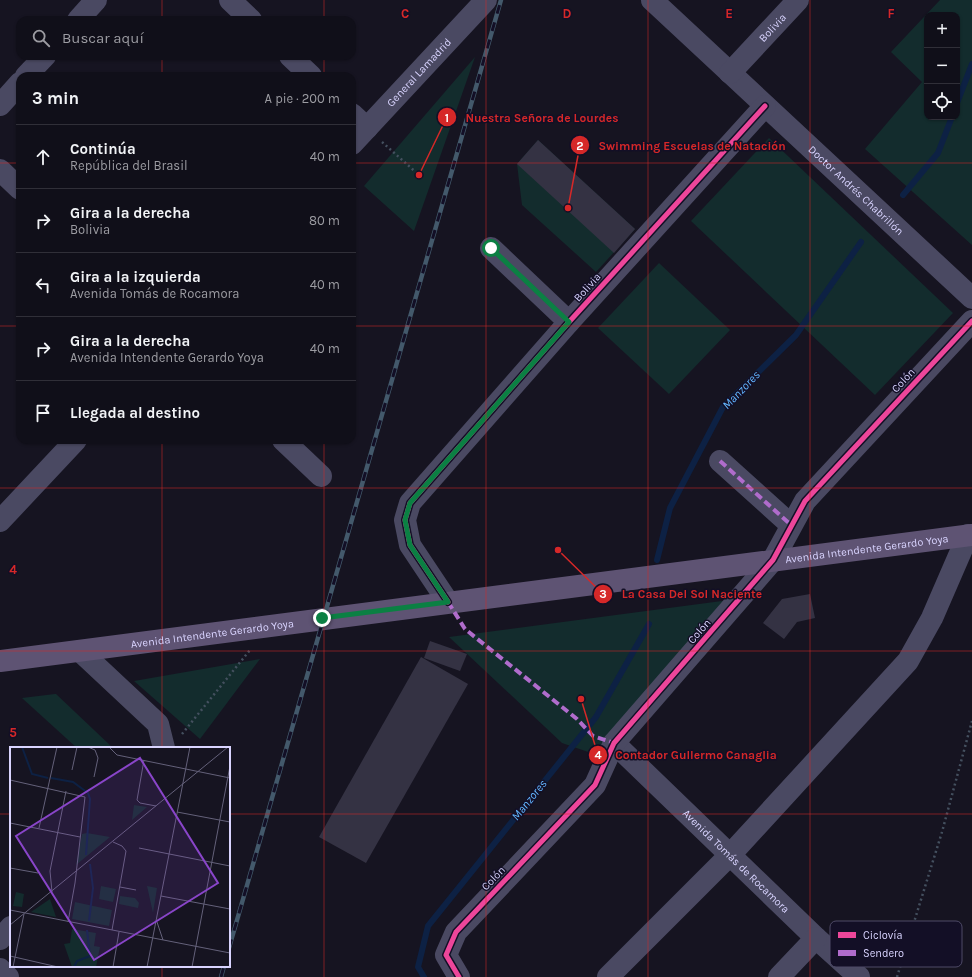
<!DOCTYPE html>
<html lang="es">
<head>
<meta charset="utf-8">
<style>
	body { margin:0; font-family:Karla,sans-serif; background:#191822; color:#f1f3f6 }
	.controls { position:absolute; right:12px; top:12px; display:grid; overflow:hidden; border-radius:8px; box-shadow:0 1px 3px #0004 }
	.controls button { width:36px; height:36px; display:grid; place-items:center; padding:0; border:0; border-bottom:1px solid #302f38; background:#100f19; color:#f1f3f6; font:20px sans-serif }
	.stop { position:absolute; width:12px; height:12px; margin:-9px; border:3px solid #0b8043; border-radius:50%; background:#fff }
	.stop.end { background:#0b8043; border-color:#fff; box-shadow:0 1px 4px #0008 }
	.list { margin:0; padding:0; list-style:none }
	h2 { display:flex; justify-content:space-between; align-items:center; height:52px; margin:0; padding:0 16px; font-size:17px }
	h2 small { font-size:13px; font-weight:400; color:#9c9ca2 }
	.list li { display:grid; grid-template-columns:26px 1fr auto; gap:12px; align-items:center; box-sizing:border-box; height:64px; padding:0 16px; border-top:1px solid #302f38 }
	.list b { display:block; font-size:15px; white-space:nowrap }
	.list p { margin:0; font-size:13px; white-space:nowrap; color:#9c9ca2 }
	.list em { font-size:13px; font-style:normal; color:#9c9ca2 }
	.icon { flex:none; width:22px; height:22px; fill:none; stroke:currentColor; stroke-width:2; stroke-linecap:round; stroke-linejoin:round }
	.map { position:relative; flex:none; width:972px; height:977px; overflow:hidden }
	.search { position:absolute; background:#100f19; box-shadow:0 1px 3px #0004; left:16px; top:16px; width:340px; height:44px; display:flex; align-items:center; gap:10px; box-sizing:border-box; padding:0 14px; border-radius:12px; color:#9c9ca2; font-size:15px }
	.panel { position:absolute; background:#100f19; box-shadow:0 1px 3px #0004; left:16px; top:72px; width:340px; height:372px; border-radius:12px }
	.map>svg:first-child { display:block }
	.green { fill:#132c2d; fill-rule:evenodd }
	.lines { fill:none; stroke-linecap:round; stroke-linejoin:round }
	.stream { stroke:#0d2144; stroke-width:6 }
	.building { fill:#343243 }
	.path { stroke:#44505f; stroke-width:2.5; stroke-dasharray:2 3; stroke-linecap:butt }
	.minor { stroke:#4a4962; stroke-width:22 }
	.major { stroke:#5e5373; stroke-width:22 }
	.rail-casing { stroke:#43596b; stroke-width:4.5 }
	.rail { stroke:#130f26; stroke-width:3; stroke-dasharray:9; stroke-linecap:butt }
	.quiet { stroke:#b06ccc; stroke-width:4; stroke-dasharray:8 4; stroke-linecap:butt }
	.cycleway-casing { stroke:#130f26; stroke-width:8 }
	.cycleway { stroke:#ed469a; stroke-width:5 }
	.route { stroke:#0b8043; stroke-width:5 }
	.grid { fill:none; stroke:#d62828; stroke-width:1; stroke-opacity:0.55 }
	.labels { text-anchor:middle; stroke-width:3; stroke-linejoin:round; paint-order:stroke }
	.street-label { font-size:11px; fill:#d9d4ff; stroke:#130f26 }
	.water-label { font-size:12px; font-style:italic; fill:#62b6ff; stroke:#130f26 }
	.inset-river { fill:none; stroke:#0d2144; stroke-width:2 }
	.inset-road { fill:none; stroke:#64617a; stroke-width:1 }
	.view { fill:#8945c9; fill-opacity:0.15; stroke:#8945c9; stroke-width:2 }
	.inset-edge { fill:none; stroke:#d9d4ff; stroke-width:2 }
	.key { fill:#130f26; stroke:#4e4a67; stroke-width:1 }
	.key-label { font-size:11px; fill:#d9d4ff }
	.grid-label { font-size:13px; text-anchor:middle; font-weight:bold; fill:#d62828; stroke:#130f26; stroke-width:3; stroke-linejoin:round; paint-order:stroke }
	.leader { fill:none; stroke:#d62828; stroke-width:1.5 }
	.callout-dot { fill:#d62828; stroke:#130f26; stroke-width:1.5 }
	.mark-label { font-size:12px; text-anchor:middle; font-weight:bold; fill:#fff }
	.callout-label { font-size:12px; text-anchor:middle; font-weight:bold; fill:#d62828; stroke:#130f26; stroke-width:3; stroke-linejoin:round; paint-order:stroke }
</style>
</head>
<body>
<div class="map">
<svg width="972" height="977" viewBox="0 0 972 977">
	<rect width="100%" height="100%" fill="#161421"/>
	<!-- green -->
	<g class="green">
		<path d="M940,0H972V245L865,149L922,82L891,52ZM927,15H957V117H927Z"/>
		<path d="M475,57L414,231L364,186Z"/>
		<path d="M769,138L953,313L875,395L691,221Z"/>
		<path d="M538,140L635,229L596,272L522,205L517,164Z"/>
		<path d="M659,263L730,330L669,394L598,328Z"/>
		<path d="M737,599L597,755L562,743L449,637Z"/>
		<path d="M260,659L200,739L134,681Z"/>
		<path d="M55,694H56L113,748H77L22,698Z"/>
	</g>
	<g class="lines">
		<!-- stream -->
		<g class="stream">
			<path d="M957,103L972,64"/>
			<path d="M903,195L938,153L952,117"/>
			<path d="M657,560L670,508L723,407L796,335L861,242"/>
			<path d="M424,977L418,967L428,926L596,717L649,624"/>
		</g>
	</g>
	<!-- building -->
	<g class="building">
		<path d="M538,140L635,229L614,253L517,164Z"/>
		<path d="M810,594L815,618L797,622L784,639L763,623L782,599Z"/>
		<path d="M430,641L467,654L460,671L424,658Z"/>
		<path d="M421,657L468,684L366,863L319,837Z"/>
	</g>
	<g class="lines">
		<!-- path -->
		<g class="path">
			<path d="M382,142L419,175"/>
			<path d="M182,734L250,650"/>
			<path d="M897,977L942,832L972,721"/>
		</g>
		<!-- minor -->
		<g class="minor">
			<path d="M230,0L251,20"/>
			<path id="s1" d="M652,0L972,298"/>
			<path d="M78,20L96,0"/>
			<path d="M290,56L311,76"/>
			<path id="s2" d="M730,73L798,0"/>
			<path d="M26,76L45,56"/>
			<path d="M0,105L20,83"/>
			<path d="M352,114L367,128"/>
			<path id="s3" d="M352,144L486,0"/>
			<path d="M0,170L20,189"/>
			<path d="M491,248L569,322"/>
			<path d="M283,440L321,476"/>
			<path d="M720,461L791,525"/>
			<path d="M0,521L76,440"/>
			<path d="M448,602L410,545L405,520L410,503L569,322L765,106"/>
			<path d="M80,651L158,724L164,748"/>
			<path id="s4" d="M614,743L816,938L859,977"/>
			<path d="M0,939L11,927"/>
			<path d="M0,969L8,977"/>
			<path d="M459,977L446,955L456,932L595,785L614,743L773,560L805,501L972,321"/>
			<path d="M608,977L730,855L908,661L932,618L968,535"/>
			<path d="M779,977L816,938"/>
		</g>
		<!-- major -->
		<path class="major" id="s5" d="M0,661L972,535"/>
		<!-- rail casing -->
		<g class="rail-casing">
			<g id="rail">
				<path d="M229,948L501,0"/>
				<path d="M221,977L224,966"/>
			</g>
		</g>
		<!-- rail -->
		<use href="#rail" class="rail"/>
		<!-- quiet -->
		<g class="quiet">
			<path d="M720,461L791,525"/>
			<path d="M448,602L465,629L577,719L593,736L614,743"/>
		</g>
		<!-- cycleway casing -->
		<g class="cycleway-casing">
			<g id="cycleway">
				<path d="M448,602L410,545L405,520L410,503L569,322L765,106"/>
				<path d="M459,977L446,955L456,932L595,785L614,743L773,560L805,501L972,321"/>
			</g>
		</g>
		<!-- cycleway -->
		<use href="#cycleway" class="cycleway"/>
	</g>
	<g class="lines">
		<!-- route -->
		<path class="route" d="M322,618L448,602L410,545L405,520L410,503L569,322L491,248"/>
	</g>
	<!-- grid -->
	<path class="grid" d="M162,0V20M324,0V20M486,0V977M648,0V977M810,0V977M162,56V76M324,56V76M0,163H20M352,163H972M0,326H20M352,326H972M162,440V748M324,440V977M0,488H972M0,651H972M0,814H11M229,814H972M162,966V977"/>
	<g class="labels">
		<!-- street labels -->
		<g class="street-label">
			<text dy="4" stroke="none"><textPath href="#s2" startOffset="62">Bolivia</textPath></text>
			<text dy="4" stroke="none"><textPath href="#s3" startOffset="98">General Lamadrid</textPath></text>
			<text dy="4" stroke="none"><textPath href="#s1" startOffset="279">Doctor Andrés Chabrillón</textPath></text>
			<text transform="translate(587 287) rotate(-48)" y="4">Bolivia</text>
			<text transform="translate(903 380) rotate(-47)" y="4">Colón</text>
			<text dy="4" stroke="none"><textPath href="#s5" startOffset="874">Avenida Intendente Gerardo Yoya</textPath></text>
			<text transform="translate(699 631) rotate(-49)" y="4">Colón</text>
			<text dy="4" stroke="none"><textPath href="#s5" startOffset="214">Avenida Intendente Gerardo Yoya</textPath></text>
			<text dy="4" stroke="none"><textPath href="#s4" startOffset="170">Avenida Tomás de Rocamora</textPath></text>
			<text transform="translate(493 878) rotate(-46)" y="4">Colón</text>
		</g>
		<!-- water labels -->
		<g class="water-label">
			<text transform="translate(741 390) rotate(-46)" y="4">Manzores</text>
			<text transform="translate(529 800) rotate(-51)" y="4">Manzores</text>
		</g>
	</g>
	<!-- overview -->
	<g transform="translate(10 747)">
		<rect width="220" height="220" fill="#161421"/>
		<path d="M124,58L137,60L122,73ZM77,86L100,90L66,118L72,87ZM91,139L106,142L103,155L89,152ZM137,139L147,141L143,166ZM6,145L14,147L12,160L3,159ZM110,149L125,151L129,156L128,161L109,157ZM40,152L46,170L21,165ZM65,155L102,163L99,179L62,172ZM62,182L86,186L84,199L90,200L86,220H62L54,197L60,196Z" fill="#132c2d"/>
		<path class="inset-river" d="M12,0L22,27L38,31M41,31L63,35L78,46L80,52L76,108M79,174L83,141L80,117M64,220L67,214L80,209L77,183"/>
		<path class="inset-road" d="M78,0L85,3L88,11L84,30M99,0L107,8L220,31M134,13L127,53L130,56L146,59M62,23L67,0M0,33L75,50L65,136L58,175M167,65L220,75M0,76L70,90M29,81L47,0M129,101L220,119M0,121L28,126M110,140L126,143M42,145L40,124L56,44M151,149L220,162M0,163L220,206M147,175L153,193M0,178L218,0M102,183L116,104L112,99L103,95M0,209L48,220M3,220L14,167M103,220L109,185M137,220L180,0M182,220L220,19"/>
		<path class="view" d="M130,11L208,136L84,213L6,89Z"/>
		<rect width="220" height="220" class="inset-edge"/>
	</g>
	<!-- legend -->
	<rect x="830" y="921" width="132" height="46" rx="6" class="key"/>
	<rect x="838" y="932" width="18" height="6" fill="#ed469a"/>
	<rect x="838" y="950" width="18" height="6" fill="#b06ccc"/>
	<g class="key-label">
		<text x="863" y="939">Ciclovía</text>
		<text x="863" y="957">Sendero</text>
	</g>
	<g class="grid-label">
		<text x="405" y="18">C</text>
		<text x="567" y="18">D</text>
		<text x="729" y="18">E</text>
		<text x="891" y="18">F</text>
		<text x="13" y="574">4</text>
		<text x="13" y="737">5</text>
	</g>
	<!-- callouts -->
	<path class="leader" d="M419 175L447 117M568 208L580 145M558 550L603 594M581 699L598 755"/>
	<g class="callout-dot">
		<circle cx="419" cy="175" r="4"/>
		<circle cx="568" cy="208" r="4"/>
		<circle cx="558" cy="550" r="4"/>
		<circle cx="581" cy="699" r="4"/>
		<circle cx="447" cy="117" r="10"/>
		<circle cx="580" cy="145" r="10"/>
		<circle cx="603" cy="594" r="10"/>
		<circle cx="598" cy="755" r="10"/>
	</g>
	<g class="mark-label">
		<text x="447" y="122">1</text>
		<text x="580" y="150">2</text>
		<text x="603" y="598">3</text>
		<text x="598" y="759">4</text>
	</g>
	<g class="callout-label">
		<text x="542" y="122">Nuestra Señora de Lourdes</text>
		<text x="692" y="150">Swimming Escuelas de Natación</text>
		<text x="692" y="598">La Casa Del Sol Naciente</text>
		<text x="696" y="759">Contador Gullermo Canaglia</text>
	</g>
</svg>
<div class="controls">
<button>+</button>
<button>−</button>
<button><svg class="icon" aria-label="locate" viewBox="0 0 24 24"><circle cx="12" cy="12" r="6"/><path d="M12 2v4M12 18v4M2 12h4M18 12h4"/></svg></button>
</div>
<div class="stop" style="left:491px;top:248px"></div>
<div class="stop end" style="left:322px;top:618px"></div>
<div class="search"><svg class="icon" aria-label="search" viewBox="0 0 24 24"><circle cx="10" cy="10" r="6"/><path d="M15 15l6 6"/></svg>Buscar aquí</div>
<section class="panel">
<h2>3 min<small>A pie · 200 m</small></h2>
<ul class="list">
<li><svg class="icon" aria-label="ahead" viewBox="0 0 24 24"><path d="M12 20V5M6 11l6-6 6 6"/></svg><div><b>Continúa</b><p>República del Brasil</p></div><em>40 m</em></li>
<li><svg class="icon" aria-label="right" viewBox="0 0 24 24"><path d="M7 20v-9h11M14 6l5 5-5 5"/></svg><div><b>Gira a la derecha</b><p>Bolivia</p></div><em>80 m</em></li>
<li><svg class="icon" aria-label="left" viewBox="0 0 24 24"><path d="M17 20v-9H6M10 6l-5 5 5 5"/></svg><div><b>Gira a la izquierda</b><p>Avenida Tomás de Rocamora</p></div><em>40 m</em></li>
<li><svg class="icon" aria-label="right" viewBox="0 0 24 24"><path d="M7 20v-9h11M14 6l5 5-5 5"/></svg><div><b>Gira a la derecha</b><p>Avenida Intendente Gerardo Yoya</p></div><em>40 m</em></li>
<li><svg class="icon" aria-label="arrive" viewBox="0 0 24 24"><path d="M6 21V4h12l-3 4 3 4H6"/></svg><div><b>Llegada al destino</b></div></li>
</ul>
</section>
</div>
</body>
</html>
